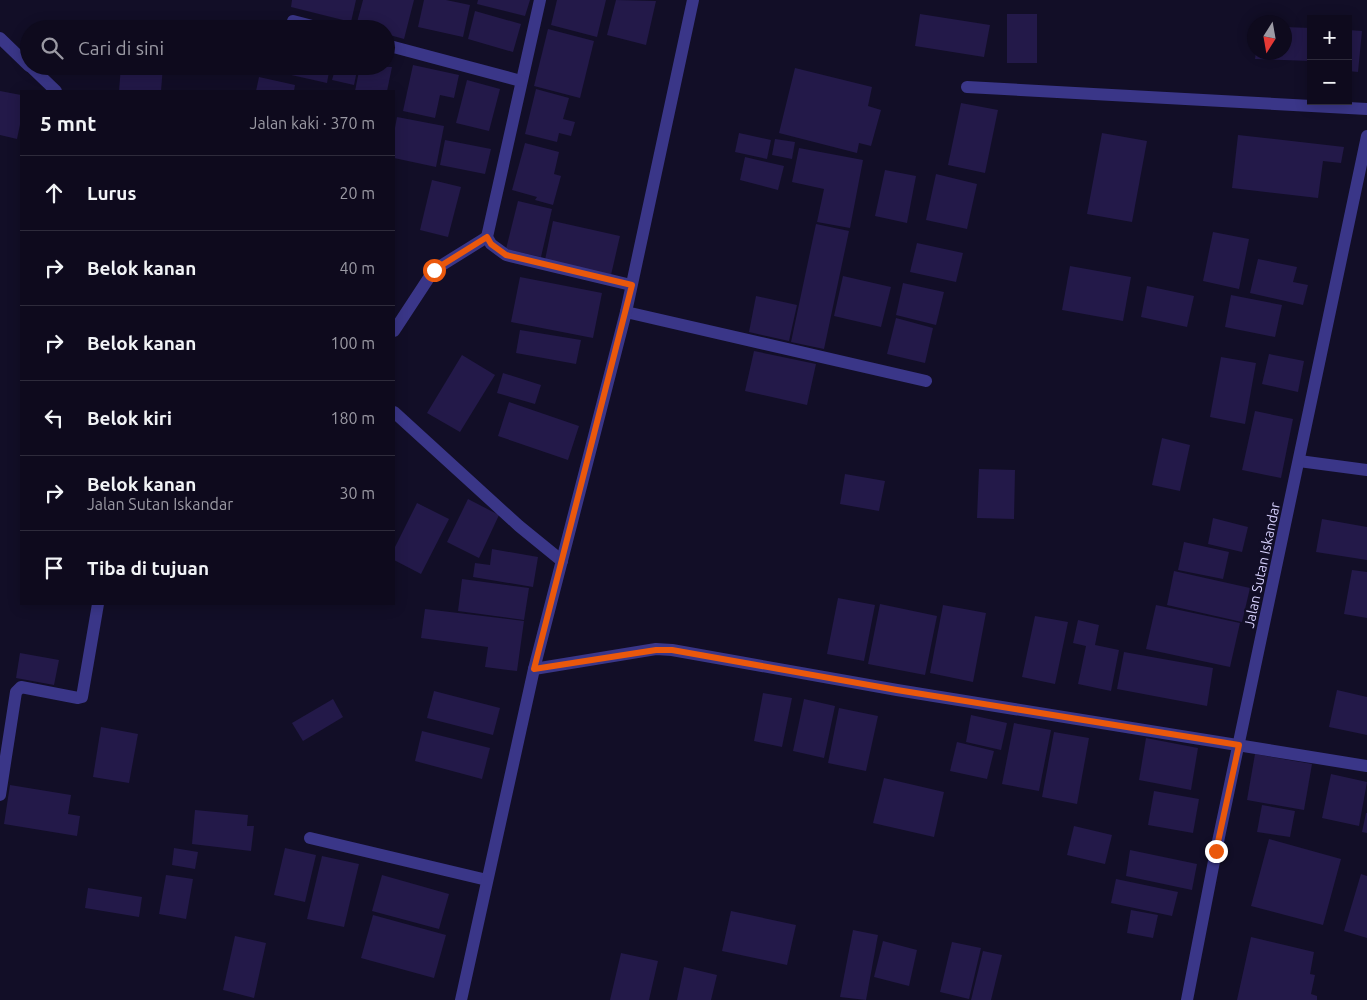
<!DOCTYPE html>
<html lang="id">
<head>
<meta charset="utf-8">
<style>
	body { margin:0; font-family:Ubuntu,sans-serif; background:#171326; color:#f1f3f6 }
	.controls { position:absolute; right:15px; top:15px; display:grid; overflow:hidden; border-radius:0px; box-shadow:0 2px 12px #0003 }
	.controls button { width:45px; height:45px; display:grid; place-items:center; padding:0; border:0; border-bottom:1px solid #2e2b3b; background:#0e0a1d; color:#f1f3f6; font:25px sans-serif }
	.compass { position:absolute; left:1247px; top:15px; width:45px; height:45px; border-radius:50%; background:#0e0a1d; box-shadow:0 2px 12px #0003; rotate:191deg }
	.stop { position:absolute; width:15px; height:15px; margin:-11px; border:4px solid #ea580c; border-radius:50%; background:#fff }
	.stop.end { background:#ea580c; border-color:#fff; box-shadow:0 1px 5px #0008 }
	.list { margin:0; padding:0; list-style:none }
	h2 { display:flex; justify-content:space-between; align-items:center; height:65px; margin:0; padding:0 20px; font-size:21px }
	h2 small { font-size:16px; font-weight:400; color:#9b9aa4 }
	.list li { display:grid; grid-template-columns:32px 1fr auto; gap:15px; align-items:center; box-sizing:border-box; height:75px; padding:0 20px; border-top:1px solid #2e2b3b }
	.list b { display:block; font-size:19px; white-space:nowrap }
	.list p { margin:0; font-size:16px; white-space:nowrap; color:#9b9aa4 }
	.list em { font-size:16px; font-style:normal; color:#9b9aa4 }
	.icon { flex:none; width:28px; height:28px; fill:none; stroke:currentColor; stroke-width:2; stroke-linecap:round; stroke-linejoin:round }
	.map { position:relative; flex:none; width:1367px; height:1000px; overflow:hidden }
	.search { position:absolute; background:#0e0a1d; box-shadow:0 2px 12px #0003; left:20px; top:20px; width:375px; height:55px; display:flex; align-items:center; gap:12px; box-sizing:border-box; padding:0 18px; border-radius:28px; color:#9b9aa4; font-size:19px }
	.panel { position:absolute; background:#0e0a1d; box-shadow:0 2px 12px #0003; left:20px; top:90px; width:375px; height:515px; border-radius:0px }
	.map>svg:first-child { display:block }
	.building { fill:#231949 }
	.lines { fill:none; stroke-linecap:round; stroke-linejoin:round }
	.minor { stroke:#3a3688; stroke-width:12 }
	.route { stroke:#ea580c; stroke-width:6 }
	.labels { text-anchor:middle; stroke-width:4.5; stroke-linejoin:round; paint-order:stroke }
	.street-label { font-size:14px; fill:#d9d3ff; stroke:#120e27 }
</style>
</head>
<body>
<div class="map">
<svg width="1367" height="1000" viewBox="0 0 1367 1000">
	<rect width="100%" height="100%" fill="#120e27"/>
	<!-- building -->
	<g class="building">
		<path d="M292,0H356L351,22L291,7Z"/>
		<path d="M363,0H414L404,39L386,34V29H365L356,26Z"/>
		<path d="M424,0H446L470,5L463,37L418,27Z"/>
		<path d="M478,0H530L525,16L477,4Z"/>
		<path d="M557,0H606L597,37L551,25Z"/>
		<path d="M616,0L656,1L646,45L607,35Z"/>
		<path d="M475,11L521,24L513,52L468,39Z"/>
		<path d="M920,14L990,25L984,57L915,46Z"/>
		<rect x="1007" y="14" width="30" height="49"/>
		<path d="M1284,27L1311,28V61L1255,59L1256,52H1284Z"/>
		<path d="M548,29L594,41L580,98L534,86Z"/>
		<path d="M1348,30L1362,31L1358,72L1348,71Z"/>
		<path d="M413,65L459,75L454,98L440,95L435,118L403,111Z"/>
		<path d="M121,66H163L161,91H119Z"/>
		<path d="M260,66H330L327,83L260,68Z"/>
		<path d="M336,66H358L354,85L332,80Z"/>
		<path d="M360,66L392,67L387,91H355Z"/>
		<path d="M795,68L872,87L868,106L881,110L871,146L859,143L857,153L779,133Z"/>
		<path d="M259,77L295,85L294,91H256Z"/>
		<path d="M467,80L500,89L489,131L456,123Z"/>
		<path d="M536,89L569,98L563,119L575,122L571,136L559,133L557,142L525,134Z"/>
		<path d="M0,91L21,95V120L17,139L0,135Z"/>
		<path d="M961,103L998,110L985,173L948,165Z"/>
		<path d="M397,117L444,126L436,167L394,158V133Z"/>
		<path d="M739,133L771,140L767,159L735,152Z"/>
		<path d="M1102,133L1147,141L1132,222L1087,214Z"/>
		<path d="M1238,135L1344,147L1341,163L1323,161L1318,198L1232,188Z"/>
		<path d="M775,139L795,142L792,159L772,155Z"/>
		<path d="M445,140L491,149L485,174L440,165Z"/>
		<path d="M525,143L559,152L554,174L561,176L553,205L535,200L537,197L512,190Z"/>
		<path d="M799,148L863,160L850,228L817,222L824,189L792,182Z"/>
		<path d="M745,157L784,166L778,190L740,180Z"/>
		<path d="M885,170L916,176L907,223L875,216Z"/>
		<path d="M936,174L977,184L967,229L926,220Z"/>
		<path d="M432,180L461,187L448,237L420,230Z"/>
		<path d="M518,201L552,209L541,257L506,249Z"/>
		<path d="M553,221L620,236L611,275L545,260Z"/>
		<path d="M816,224L849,231L824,349L791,342Z"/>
		<path d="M1213,232L1249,239L1239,289L1203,281Z"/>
		<path d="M917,243L963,253L956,282L910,272Z"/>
		<path d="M1258,259L1297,267L1293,282L1308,285L1303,305L1250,293Z"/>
		<path d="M1070,266L1131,277L1123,321L1062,310Z"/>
		<path d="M843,276L891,287L881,327L834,316Z"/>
		<path d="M520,277L602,293L593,338L511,322Z"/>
		<path d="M903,283L944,292L936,325L896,315Z"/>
		<path d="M1147,286L1194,296L1187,327L1141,317Z"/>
		<path d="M1231,295L1282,305L1275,337L1225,327Z"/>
		<path d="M756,296L797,305L789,341L749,332Z"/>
		<path d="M896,318L933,328L925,363L887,354Z"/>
		<path d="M520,330L581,340L576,364L516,353Z"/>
		<path d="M754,351L816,364L807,405L745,391Z"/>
		<path d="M1269,354L1304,361L1298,392L1262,384Z"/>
		<path d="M462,355L495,375L460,432L427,413Z"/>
		<path d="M1221,357L1256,363L1245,424L1210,417Z"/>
		<path d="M503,373L541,385L535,404L497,393Z"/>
		<path d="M509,402L579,426L568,460L498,436Z"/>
		<path d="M1255,411L1293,419L1281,478L1242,470Z"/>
		<path d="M1162,438L1190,445L1180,491L1152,485Z"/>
		<path d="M979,469L1015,470L1014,519L977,518Z"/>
		<path d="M845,474L885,481L879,511L840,504Z"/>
		<path d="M468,499L499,515L479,558L447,542Z"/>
		<path d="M417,503L449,519L421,574L394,560V549Z"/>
		<path d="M1213,518L1248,527L1242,552L1208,544Z"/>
		<path d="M1322,519L1367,527V560L1316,552Z"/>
		<path d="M1184,542L1229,552L1223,579L1178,570Z"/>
		<path d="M492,549L538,557L533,587L473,577L475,563L490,565Z"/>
		<path d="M1352,570L1367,572V618L1344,614Z"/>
		<path d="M1174,571L1250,588L1242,622L1167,605Z"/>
		<path d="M462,579L529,588L524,620L458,611Z"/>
		<path d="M838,598L875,605L864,661L827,654Z"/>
		<path d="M880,604L937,616L925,675L868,664Z"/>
		<path d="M943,605L986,613L973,682L930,673Z"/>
		<path d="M1156,605L1240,623L1230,667L1146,649Z"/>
		<path d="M425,609L524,621L517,671L485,667L488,647L421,638Z"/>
		<path d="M1035,616L1068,622L1055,684L1022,677Z"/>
		<path d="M1078,620L1099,625L1095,645L1119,650L1111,691L1078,684L1086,646L1073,643Z"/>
		<path d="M1124,652L1213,668L1207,706L1117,689Z"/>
		<path d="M20,653L59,660L54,685L16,678Z"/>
		<path d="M1337,690L1367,697V735L1329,727Z"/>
		<path d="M434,691L500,708L493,735L427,718Z"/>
		<path d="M763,693L792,698L782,747L754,741Z"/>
		<path d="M333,699L343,717L303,741L292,723Z"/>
		<path d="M804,699L835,706L824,758L793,751Z"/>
		<path d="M839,708L878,716L866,771L828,763Z"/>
		<path d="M971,715L1007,723L1001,750L966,742Z"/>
		<path d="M1014,723L1051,730L1039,791L1002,784Z"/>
		<path d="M101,727L138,734L129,783L93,777Z"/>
		<path d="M422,731L490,748L482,779L415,761Z"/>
		<path d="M1054,732L1089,738L1077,804L1042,797Z"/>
		<path d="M1146,738L1198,748L1191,790L1139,780Z"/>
		<path d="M957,742L994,751L987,779L950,771Z"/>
		<path d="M1255,754L1312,764L1304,810L1247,800Z"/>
		<path d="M1331,774L1367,782L1359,826L1322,818Z"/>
		<path d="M884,778L944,792L934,837L873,823Z"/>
		<path d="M10,785L71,795L68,814L80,816L77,836L4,824Z"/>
		<path d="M1154,791L1199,799L1193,833L1148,825Z"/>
		<path d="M1262,805L1295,811L1290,837L1257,832Z"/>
		<path d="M195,810L248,815L247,826H254L251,851L192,844Z"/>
		<path d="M1366,813H1367V833L1362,832Z"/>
		<path d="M1074,826L1112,835L1105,864L1067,855Z"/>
		<path d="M1269,839L1341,859L1323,925L1251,906Z"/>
		<path d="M174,848L198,852L195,869L172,865Z"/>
		<path d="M285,848L316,855L305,902L274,895Z"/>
		<path d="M1130,850L1197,864L1192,890L1126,876Z"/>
		<path d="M322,856L359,864L344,927L307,919Z"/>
		<path d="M1361,874L1367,876V938L1344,931Z"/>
		<path d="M166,875L193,879L186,919L159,914Z"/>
		<path d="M382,875L449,894L439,929L372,911Z"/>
		<path d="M1116,879L1178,892L1172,916L1111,903Z"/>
		<path d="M88,888L142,897L139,917L85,908Z"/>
		<path d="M1131,910L1158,915L1153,938L1127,933Z"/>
		<path d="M731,911L796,925L787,965L722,951Z"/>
		<path d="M373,915L446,935L434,978L361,958Z"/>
		<path d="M853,930L878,935L866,1000L840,997Z"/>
		<path d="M235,936L266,943L254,998L223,990Z"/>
		<path d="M1251,937L1314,952L1310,974L1315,975L1311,994L1317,996V1000H1237Z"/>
		<path d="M883,941L917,950L909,986L874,977Z"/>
		<path d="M952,942L981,948L969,999L940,992Z"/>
		<path d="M983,951L1002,955L991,1000H971Z"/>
		<path d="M621,953L658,961L649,1000H610Z"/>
		<path d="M684,967L717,975L711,1000H677Z"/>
	</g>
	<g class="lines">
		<!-- minor -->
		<g class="minor">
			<path d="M540,0L487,237L491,244L506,255L631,285"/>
			<path d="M293,21L324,29"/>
			<path d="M0,38L29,66"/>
			<path d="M386,45L521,81"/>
			<path d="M30,66L56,91"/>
			<path d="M967,87L1367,109"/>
			<path d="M626,312L926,381"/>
			<path d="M394,331L434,270L487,237"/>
			<path d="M394,412L519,526L562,561"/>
			<path d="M1299,461L1367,470"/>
			<path d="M534,669L656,649L672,650L897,690L1367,766"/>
			<path d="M0,795L16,692L21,687L78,698L82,697L98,604"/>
			<path d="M310,838L487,880"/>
			<path d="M461,1000L534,669L626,312L693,0"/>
			<path d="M1187,1000L1216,851L1367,136"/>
		</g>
	</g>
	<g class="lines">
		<!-- route -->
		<path class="route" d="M434,270L487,237L491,244L506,255L632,285L534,669L656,650H672L897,690L1239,745L1216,851"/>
	</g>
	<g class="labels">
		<!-- street labels -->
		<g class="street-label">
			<text transform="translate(1262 565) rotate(-78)" y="5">Jalan Sutan Iskandar</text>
		</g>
	</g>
</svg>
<div class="controls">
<button>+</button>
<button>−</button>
</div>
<svg class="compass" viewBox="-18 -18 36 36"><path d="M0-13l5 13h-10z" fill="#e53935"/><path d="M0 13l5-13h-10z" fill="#9b9aa4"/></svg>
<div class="stop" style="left:434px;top:270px"></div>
<div class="stop end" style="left:1216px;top:851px"></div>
<div class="search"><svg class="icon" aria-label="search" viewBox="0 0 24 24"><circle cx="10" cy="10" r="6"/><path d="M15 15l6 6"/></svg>Cari di sini</div>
<section class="panel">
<h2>5 mnt<small>Jalan kaki · 370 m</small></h2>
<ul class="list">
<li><svg class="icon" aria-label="ahead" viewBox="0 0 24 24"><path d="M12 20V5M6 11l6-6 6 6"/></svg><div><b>Lurus</b></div><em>20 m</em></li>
<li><svg class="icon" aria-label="right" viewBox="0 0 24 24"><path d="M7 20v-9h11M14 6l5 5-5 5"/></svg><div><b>Belok kanan</b></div><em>40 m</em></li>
<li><svg class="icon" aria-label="right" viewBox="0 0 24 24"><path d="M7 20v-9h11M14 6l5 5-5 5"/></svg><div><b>Belok kanan</b></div><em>100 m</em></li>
<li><svg class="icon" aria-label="left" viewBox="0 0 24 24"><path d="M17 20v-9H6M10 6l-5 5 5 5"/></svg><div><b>Belok kiri</b></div><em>180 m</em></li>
<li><svg class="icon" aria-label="right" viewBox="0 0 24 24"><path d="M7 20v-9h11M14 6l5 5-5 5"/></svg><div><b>Belok kanan</b><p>Jalan Sutan Iskandar</p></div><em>30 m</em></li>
<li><svg class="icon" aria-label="arrive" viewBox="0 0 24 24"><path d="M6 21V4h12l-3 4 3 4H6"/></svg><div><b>Tiba di tujuan</b></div></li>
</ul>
</section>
</div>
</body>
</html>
